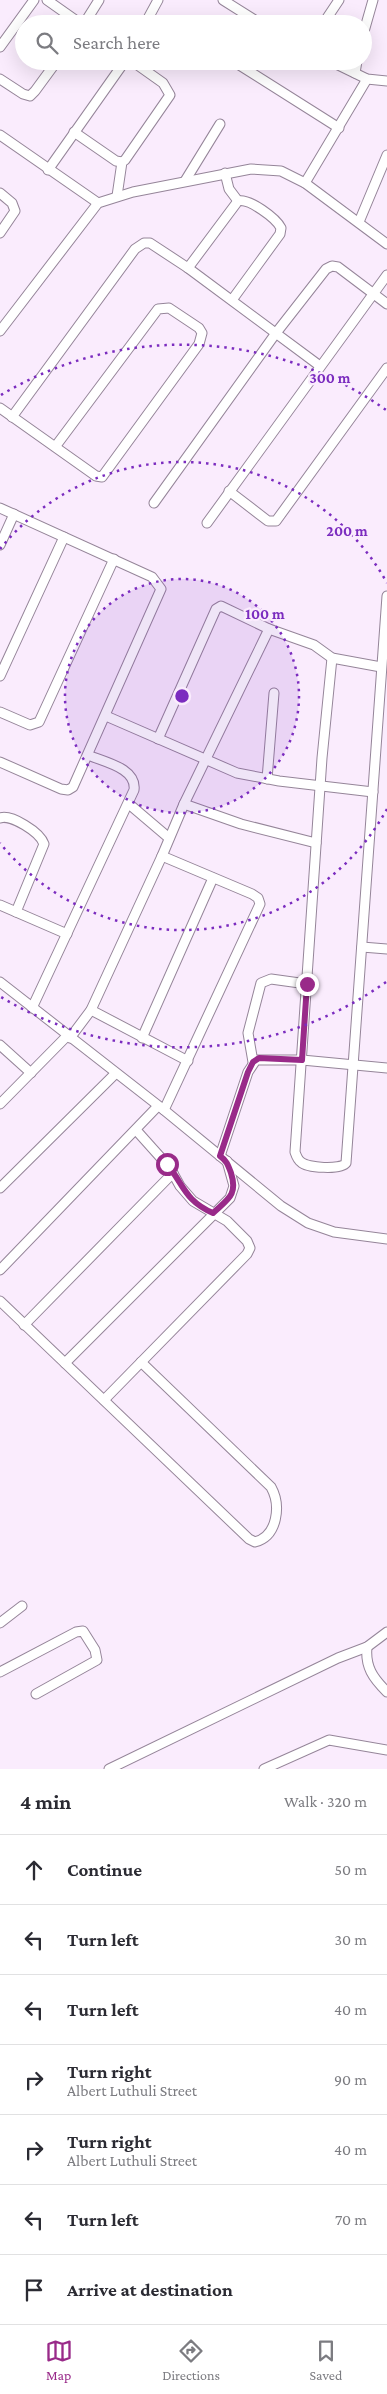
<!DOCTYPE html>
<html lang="en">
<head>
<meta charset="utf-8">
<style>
	body { margin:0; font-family:"Crimson Pro",serif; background:#f2f2f3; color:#2b2b33 }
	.stop { position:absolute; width:15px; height:15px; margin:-11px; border:4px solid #992a89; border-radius:50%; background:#fff }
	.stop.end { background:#992a89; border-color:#fff; box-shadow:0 1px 5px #0008 }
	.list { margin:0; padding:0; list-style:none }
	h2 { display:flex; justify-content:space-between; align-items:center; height:65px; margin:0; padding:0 20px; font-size:21px }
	h2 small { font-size:16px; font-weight:400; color:#7c7c81 }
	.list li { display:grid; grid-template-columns:32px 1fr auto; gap:15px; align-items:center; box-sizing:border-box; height:70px; padding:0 20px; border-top:1px solid #e1e1e2 }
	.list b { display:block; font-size:19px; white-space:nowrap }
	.list p { margin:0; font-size:16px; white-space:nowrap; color:#7c7c81 }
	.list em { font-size:16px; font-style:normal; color:#7c7c81 }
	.icon { flex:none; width:28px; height:28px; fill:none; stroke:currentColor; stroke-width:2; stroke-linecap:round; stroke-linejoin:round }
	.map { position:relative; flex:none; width:387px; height:1769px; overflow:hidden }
	.search { position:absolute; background:#fff; box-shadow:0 5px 20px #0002; left:15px; right:15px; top:15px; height:55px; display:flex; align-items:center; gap:12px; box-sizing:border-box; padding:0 18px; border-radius:28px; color:#7c7c81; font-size:19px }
	.sheet { height:555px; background:#fff }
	nav { display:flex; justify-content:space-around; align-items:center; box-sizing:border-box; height:70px; border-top:1px solid #e1e1e2; background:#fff; font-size:14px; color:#7c7c81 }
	nav a { display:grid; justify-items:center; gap:2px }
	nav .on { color:#992a89 }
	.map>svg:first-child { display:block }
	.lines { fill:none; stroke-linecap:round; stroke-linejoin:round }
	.minor-casing { stroke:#958599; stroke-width:11 }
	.minor { stroke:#fff; stroke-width:9 }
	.route { stroke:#992a89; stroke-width:6 }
	.ring { fill:none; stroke:#7b2cbf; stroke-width:2.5; stroke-dasharray:2.5 5 }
	.centre { fill:#7b2cbf; stroke:#faecfd; stroke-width:2.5 }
	.ring-label { font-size:15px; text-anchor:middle; font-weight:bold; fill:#7b2cbf; stroke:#faecfd; stroke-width:4.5; stroke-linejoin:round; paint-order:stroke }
</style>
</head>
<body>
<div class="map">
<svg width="387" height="1769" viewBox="0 0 387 1769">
	<rect width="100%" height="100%" fill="#faecfd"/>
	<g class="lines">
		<!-- minor casing -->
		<g class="minor-casing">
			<g id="minor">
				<path d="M47,0L81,24"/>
				<path d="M223,0L261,24"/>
				<path d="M84,24L99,0"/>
				<path d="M145,24L158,0"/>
				<path d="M323,24L339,0"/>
				<path d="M363,35L373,0"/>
				<path d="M0,47L34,0"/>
				<path d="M233,61L339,128"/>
				<path d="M330,61L367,79L387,81"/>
				<path d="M355,73L357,61"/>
				<path d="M0,79L23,94L30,96L35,91L57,61"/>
				<path d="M74,132L116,161L122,162L125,160L170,95L163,83L132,61"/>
				<path d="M0,135L98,203"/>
				<path d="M48,170L125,61"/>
				<path d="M225,173L229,189L238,201"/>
				<path d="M185,181L220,124"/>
				<path d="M305,183L367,79"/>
				<path d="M0,193L12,203L15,211L0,233"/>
				<path d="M117,196L122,162"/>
				<path d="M359,222L387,155"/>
				<path d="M188,268L238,201C249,198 276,218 281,228L280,234L232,300"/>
				<path d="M0,331L98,203L133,192L251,169L281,171L305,183L387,244"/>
				<path d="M0,408L96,476L102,477L199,344L202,333L199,328L169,308L158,309L55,447"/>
				<path d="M12,417L135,249L144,243H150L188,268L320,366"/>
				<path d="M229,491L268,521H276L387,368"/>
				<path d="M154,503L276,333L326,269L332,266L338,267L387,304"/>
				<path d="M0,508L152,577L161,589L73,787L68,790L61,789L0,762"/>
				<path d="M207,523L387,275"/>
				<path d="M0,545L14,514"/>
				<path d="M332,658L322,758L295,1152C296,1155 298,1160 301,1162C307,1168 341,1170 346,1163L387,596"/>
				<path d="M0,676L64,537"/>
				<path d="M0,712L30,725L39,722L114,559"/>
				<path d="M106,716L237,773L279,781L373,792"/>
				<path d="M158,739L216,609L221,606L269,629L314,645L332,658L381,667"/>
				<path d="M267,779L274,693"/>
				<path d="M129,804L169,838"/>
				<path d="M184,804L241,824L316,843"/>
				<path d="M0,818C11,814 40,832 44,844L16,912"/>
				<path d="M162,856L252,894L258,898L260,904L164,1110"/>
				<path d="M0,905L67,934"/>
				<path d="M362,947L387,949"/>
				<path d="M0,982L164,1110L281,1206L308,1223L334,1232L387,1239"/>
				<path d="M32,1008L134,790C137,768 104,762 88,755"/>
				<path d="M91,1010L188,1061"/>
				<path d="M70,1038L91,1010L162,856L184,804L269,629"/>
				<path d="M142,1038L213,878"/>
				<path d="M0,1045L31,1073"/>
				<path d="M253,1062L248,1033L261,983L271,979L307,984"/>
				<path d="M0,1104L68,1035"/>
				<path d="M220,1156L248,1072L256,1060H302L387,1068"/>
				<path d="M0,1188L115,1074"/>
				<path d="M0,1270L158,1106"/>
				<path d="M0,1301L249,1539L255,1542C278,1536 281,1505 271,1487L141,1362"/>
				<path d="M24,1325L173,1173"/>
				<path d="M65,1363L230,1198L234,1186L227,1161"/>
				<path d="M104,1400L247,1254L250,1248L247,1241L227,1221L193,1201L180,1186L170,1168L136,1130"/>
				<path d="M0,1623L22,1606"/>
				<path d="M367,1647C365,1667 373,1678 387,1692"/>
				<path d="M0,1672L76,1632L83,1631L95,1650L97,1660L36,1694"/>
				<path d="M109,1769L338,1658L367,1647L387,1632"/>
				<path d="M264,1769L329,1740L387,1750"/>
			</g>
		</g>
		<!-- minor -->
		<use href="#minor" class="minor"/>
	</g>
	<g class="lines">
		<!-- route -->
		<path class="route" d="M167,1164C184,1185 185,1201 213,1213C228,1199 238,1195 231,1173C228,1165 227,1161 220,1156L248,1072L253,1062L259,1058L302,1060L307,984"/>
	</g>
	<!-- distance rings -->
	<circle cx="182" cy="696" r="117" fill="#7b2cbf" fill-opacity=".12"/>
	<g class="ring">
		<circle cx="182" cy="696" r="117"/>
		<path d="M387 809A234 234 0 0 1 0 843M0 549A234 234 0 0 1 387 583"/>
		<path d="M386 982A351 351 0 0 1 1 997M1 395A351 351 0 0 1 386 410"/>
	</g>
	<circle cx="182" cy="696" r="8" class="centre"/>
	<g class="ring-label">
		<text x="330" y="383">300 m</text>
		<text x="347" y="536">200 m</text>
		<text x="265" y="619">100 m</text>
	</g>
</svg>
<div class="stop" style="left:167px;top:1164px"></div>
<div class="stop end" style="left:307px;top:984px"></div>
<div class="search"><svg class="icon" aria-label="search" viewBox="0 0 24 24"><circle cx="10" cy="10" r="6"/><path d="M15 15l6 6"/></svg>Search here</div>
</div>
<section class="sheet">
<h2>4 min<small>Walk · 320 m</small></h2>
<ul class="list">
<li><svg class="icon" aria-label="ahead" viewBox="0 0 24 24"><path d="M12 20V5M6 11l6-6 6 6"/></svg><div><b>Continue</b></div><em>50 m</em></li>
<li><svg class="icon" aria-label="left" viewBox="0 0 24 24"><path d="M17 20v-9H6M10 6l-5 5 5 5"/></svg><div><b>Turn left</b></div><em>30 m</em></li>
<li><svg class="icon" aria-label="left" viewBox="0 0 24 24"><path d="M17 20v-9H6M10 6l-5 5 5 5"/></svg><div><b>Turn left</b></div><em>40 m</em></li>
<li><svg class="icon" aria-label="right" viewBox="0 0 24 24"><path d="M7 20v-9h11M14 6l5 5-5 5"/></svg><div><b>Turn right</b><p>Albert Luthuli Street</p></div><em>90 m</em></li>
<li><svg class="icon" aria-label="right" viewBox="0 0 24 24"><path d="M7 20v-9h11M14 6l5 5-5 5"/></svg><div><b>Turn right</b><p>Albert Luthuli Street</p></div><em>40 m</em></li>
<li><svg class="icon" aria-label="left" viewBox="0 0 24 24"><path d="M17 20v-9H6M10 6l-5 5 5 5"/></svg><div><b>Turn left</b></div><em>70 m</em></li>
<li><svg class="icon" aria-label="arrive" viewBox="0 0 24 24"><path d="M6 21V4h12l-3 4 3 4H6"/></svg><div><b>Arrive at destination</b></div></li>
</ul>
</section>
<nav>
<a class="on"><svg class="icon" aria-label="map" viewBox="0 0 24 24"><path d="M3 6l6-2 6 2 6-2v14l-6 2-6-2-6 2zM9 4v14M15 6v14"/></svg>Map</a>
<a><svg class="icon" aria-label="directions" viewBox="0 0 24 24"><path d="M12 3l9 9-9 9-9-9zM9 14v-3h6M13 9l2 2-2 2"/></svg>Directions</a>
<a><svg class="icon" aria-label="saved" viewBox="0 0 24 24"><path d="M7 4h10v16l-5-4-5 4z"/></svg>Saved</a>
</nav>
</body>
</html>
